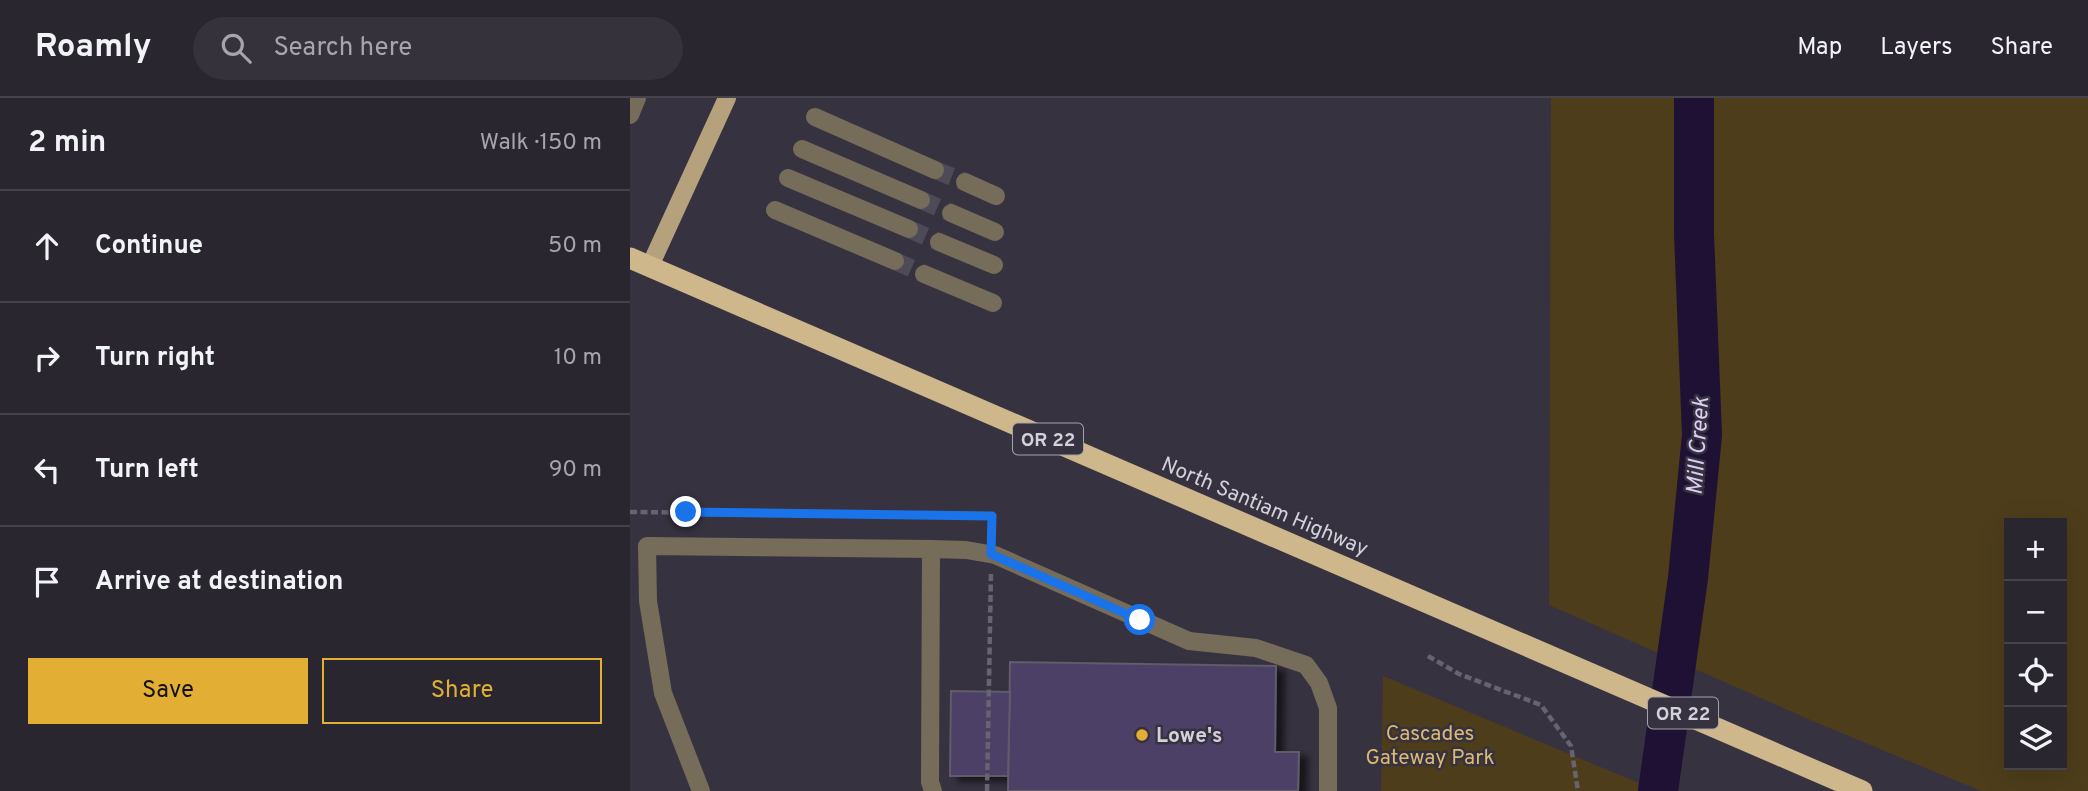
<!DOCTYPE html>
<html lang="en">
<head>
<meta charset="utf-8">
<style>
	body { margin:0; font-family:Overpass,sans-serif; background:#35323c; color:#f1f3f6 }
	.controls { position:absolute; right:21px; bottom:21px; display:grid; overflow:hidden; border-radius:0px; box-shadow:0 7px 28px #0002 }
	.controls button { width:63px; height:63px; display:grid; place-items:center; padding:0; border:0; border-bottom:2px solid #45434c; background:#292630; color:#f1f3f6; font:35px sans-serif }
	.stop { position:absolute; width:21px; height:21px; margin:-16px; border:5px solid #1a73e8; border-radius:50%; background:#fff }
	.stop.end { background:#1a73e8; border-color:#fff; box-shadow:0 2px 7px #0008 }
	.list { margin:0; padding:0; list-style:none }
	h2 { display:flex; justify-content:space-between; align-items:center; height:91px; margin:0; padding:0 28px; font-size:30px }
	h2 small { font-size:23px; font-weight:400; color:#a5a5ab }
	.list li { display:grid; grid-template-columns:46px 1fr auto; gap:21px; align-items:center; box-sizing:border-box; height:112px; padding:0 28px; border-top:2px solid #45434c }
	.list b { display:block; font-size:26px; white-space:nowrap }
	.list em { font-size:23px; font-style:normal; color:#a5a5ab }
	.actions { display:flex; gap:14px; padding:21px 28px }
	.actions a { flex:1; padding:16px 0; border:2px solid #e2af34; border-radius:0px; text-align:center; font-size:24px; color:#e2af34 }
	.actions .main { background:#e2af34; color:#111 }
	.icon { flex:none; width:38px; height:38px; fill:none; stroke:currentColor; stroke-width:2; stroke-linecap:round; stroke-linejoin:round }
	.map { position:relative; flex:none; width:1458px; height:693px; overflow:hidden }
	header { display:flex; align-items:center; gap:42px; box-sizing:border-box; height:98px; padding:0 35px; background:#292630; border-bottom:2px solid #45434c }
	header strong { font-size:33px }
	nav { display:flex; gap:38px; margin-inline-start:auto; font-size:24px }
	.search { width:490px; height:63px; background:#35323c; display:flex; align-items:center; gap:18px; box-sizing:border-box; padding:0 24px; border-radius:38px; color:#a5a5ab; font-size:26px }
	main { display:flex }
	aside { flex:1; background:#292630 }
	.map>svg:first-child { display:block }
	.green { fill:#4d3d1b; fill-rule:evenodd }
	.lines { fill:none; stroke-linecap:round; stroke-linejoin:round }
	.river { stroke:#1f1133; stroke-width:40 }
	.building { fill:#4e4066; stroke:#605b6b; stroke-width:2; filter:url(#shadow) }
	.minor-tunnel { stroke:#4f4a57; stroke-width:18; stroke-dasharray:18 9; stroke-linecap:butt }
	.path { stroke:#676370; stroke-width:4.5; stroke-dasharray:7 3.5; stroke-linecap:butt }
	.minor { stroke:#756c5a; stroke-width:18 }
	.major { stroke:#b5a27d; stroke-width:18 }
	.highway { stroke:#ceb78a; stroke-width:21 }
	.route { stroke:#1a73e8; stroke-width:9 }
	.poi-dot { fill:#e2af34; stroke:#373240; stroke-width:2.5 }
	.labels { text-anchor:middle; stroke-width:5; stroke-linejoin:round; paint-order:stroke }
	.shield { fill:#373240; stroke:#a5a1ac; stroke-width:2 }
	.shield-label { font-size:19px; font-weight:bold; fill:#d4d1da }
	.street-label { font-size:21px; fill:#d4d1da; stroke:#373240 }
	.park-label { font-size:21px; fill:#dcba75; stroke:#373240 }
	.poi-label { font-size:21px; font-weight:bold; fill:#d4d1da; stroke:#373240; text-anchor:start }
	.water-label { font-size:23px; font-style:italic; fill:#dbcdf6; stroke:#373240 }
</style>
</head>
<body>
<header>
<strong>Roamly</strong>
<div class="search"><svg class="icon" aria-label="search" viewBox="0 0 24 24"><circle cx="10" cy="10" r="6"/><path d="M15 15l6 6"/></svg>Search here</div>
<nav><a>Map</a><a>Layers</a><a>Share</a></nav>
</header>
<main>
<aside>
<h2>2 min<small>Walk · 150 m</small></h2>
<ul class="list">
<li><svg class="icon" aria-label="ahead" viewBox="0 0 24 24"><path d="M12 20V5M6 11l6-6 6 6"/></svg><div><b>Continue</b></div><em>50 m</em></li>
<li><svg class="icon" aria-label="right" viewBox="0 0 24 24"><path d="M7 20v-9h11M14 6l5 5-5 5"/></svg><div><b>Turn right</b></div><em>10 m</em></li>
<li><svg class="icon" aria-label="left" viewBox="0 0 24 24"><path d="M17 20v-9H6M10 6l-5 5 5 5"/></svg><div><b>Turn left</b></div><em>90 m</em></li>
<li><svg class="icon" aria-label="arrive" viewBox="0 0 24 24"><path d="M6 21V4h12l-3 4 3 4H6"/></svg><div><b>Arrive at destination</b></div></li>
</ul>
<div class="actions"><a class="main">Save</a><a>Share</a></div>
</aside>
<div class="map">
<svg width="1458" height="693" viewBox="0 0 1458 693">
	<defs>
		<filter id="shadow"><feDropShadow dx="8" dy="4.5" stdDeviation="3.5" flood-color="#0009"/></filter>
	</defs>
	<rect width="100%" height="100%" fill="#373240"/>
	<!-- green -->
	<g class="green">
		<path d="M921,0H1458V693H1351L1185,624L919,507ZM1432,425V667H1379V425Z"/>
		<path d="M753,578L1028,693H751Z"/>
	</g>
	<g class="lines">
		<!-- river -->
		<path class="river" d="M1028,693L1058,480L1072,337L1064,136V0"/>
	</g>
	<!-- building -->
	<g class="building">
		<path d="M380,564L646,568L645,654H669L668,693H378Z"/>
		<path d="M321,593L380,594L378,678H320Z"/>
	</g>
	<g class="lines">
		<!-- minor-tunnel -->
		<g class="minor-tunnel">
			<path d="M305,72L335,84"/>
			<path d="M291,102L321,115"/>
			<path d="M279,131L309,144"/>
			<path d="M265,163L294,176"/>
		</g>
		<!-- path -->
		<g class="path">
			<path d="M0,414L362,418L361,437"/>
			<path d="M798,558L829,576L911,607L941,648L948,693"/>
			<path d="M357,693L361,474"/>
		</g>
		<!-- minor -->
		<g class="minor">
			<path d="M0,17L7,0"/>
			<path d="M185,19L305,72"/>
			<path d="M172,51L291,102"/>
			<path d="M158,80L279,131"/>
			<path d="M335,84L366,98"/>
			<path d="M145,112L265,163"/>
			<path d="M321,115L365,134"/>
			<path d="M309,144L364,167"/>
			<path d="M294,176L363,205"/>
			<path d="M301,451L336,452L365,457L559,543L626,550L676,567L689,585L698,610V693"/>
			<path d="M71,693L33,595L18,503L17,448L301,451L300,684L303,693"/>
		</g>
		<!-- major -->
		<path class="major" d="M20,168L97,0"/>
		<!-- highway -->
		<path class="highway" d="M0,160L1232,693"/>
	</g>
	<g class="lines">
		<!-- route -->
		<path class="route" d="M56,414L362,418L361,456L510,522"/>
	</g>
	<!-- markers -->
	<circle class="poi-dot" cx="512" cy="637" r="7"/>
	<g class="labels">
		<!-- shield labels -->
		<g class="shield">
			<rect x="383" y="325.5" width="70" height="31" rx="5"/>
			<rect x="1018" y="599.5" width="70" height="31" rx="5"/>
		</g>
		<g class="shield-label">
			<text x="418" y="348">OR 22</text>
			<text x="1053" y="622">OR 22</text>
		</g>
		<!-- street labels -->
		<g class="street-label">
			<text transform="translate(635 408) rotate(23)" y="7">North Santiam Highway</text>
		</g>
		<!-- park labels -->
		<g class="park-label">
			<text x="800" y="642">Cascades<tspan x="800" dy="24">Gateway Park</tspan></text>
		</g>
		<!-- poi labels -->
		<g class="poi-label">
			<text x="526" y="644">Lowe's</text>
		</g>
		<!-- water labels -->
		<g class="water-label">
			<text transform="translate(1067 348) rotate(-86)" y="8">Mill Creek</text>
		</g>
	</g>
</svg>
<div class="controls">
<button>+</button>
<button>−</button>
<button><svg class="icon" aria-label="locate" viewBox="0 0 24 24"><circle cx="12" cy="12" r="6"/><path d="M12 2v4M12 18v4M2 12h4M18 12h4"/></svg></button>
<button><svg class="icon" aria-label="layers" viewBox="0 0 24 24"><path d="M12 4l9 5-9 5-9-5zM3 14l9 5 9-5"/></svg></button>
</div>
<div class="stop" style="left:510px;top:522px"></div>
<div class="stop end" style="left:56px;top:414px"></div>
</div>
</main>
</body>
</html>
